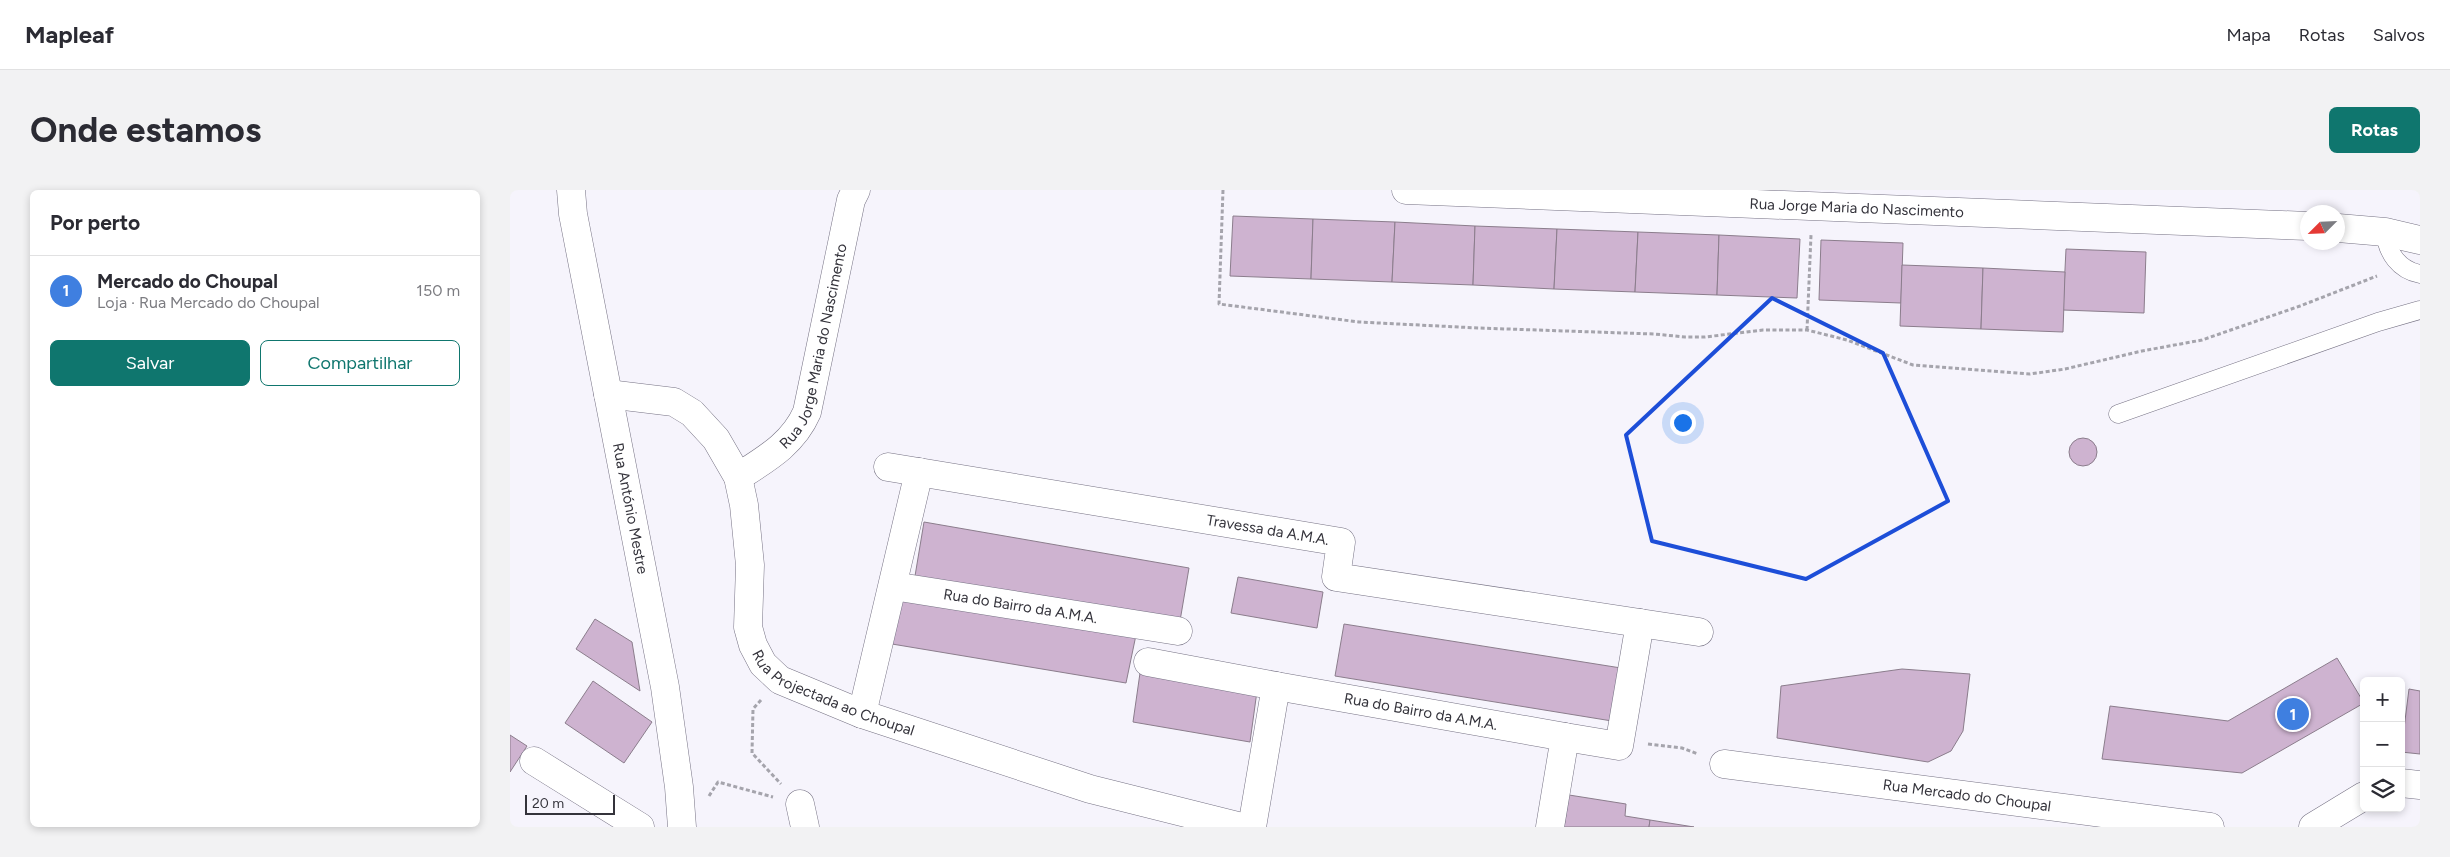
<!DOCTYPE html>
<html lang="pt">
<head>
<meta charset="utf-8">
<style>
	body { margin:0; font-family:Figtree,sans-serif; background:#f2f2f3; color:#2b2b33 }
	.controls { position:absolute; right:15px; bottom:15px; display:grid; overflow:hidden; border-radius:8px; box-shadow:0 2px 8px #0003 }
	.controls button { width:45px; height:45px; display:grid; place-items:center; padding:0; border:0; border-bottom:1px solid #e1e1e2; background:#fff; color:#2b2b33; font:25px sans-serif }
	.compass { position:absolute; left:1790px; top:15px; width:45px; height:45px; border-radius:50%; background:#fff; box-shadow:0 2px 8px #0003; rotate:246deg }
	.scale { position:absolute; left:15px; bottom:12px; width:90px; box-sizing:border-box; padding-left:5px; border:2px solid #34333b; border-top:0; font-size:14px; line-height:18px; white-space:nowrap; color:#34333b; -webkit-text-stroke:4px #f6f4fc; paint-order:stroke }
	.you { position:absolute; left:1172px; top:232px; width:18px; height:18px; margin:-12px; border:4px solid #fff; border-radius:50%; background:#1a73e8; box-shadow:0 0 0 8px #1a73e833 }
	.badge { display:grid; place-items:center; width:32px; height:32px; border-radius:50%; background:#0f766e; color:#fff; font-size:16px; font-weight:700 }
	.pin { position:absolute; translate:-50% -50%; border:2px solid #fff; box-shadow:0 1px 5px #0006 }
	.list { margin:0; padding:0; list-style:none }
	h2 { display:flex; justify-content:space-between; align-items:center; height:65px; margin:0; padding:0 20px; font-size:21px }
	h2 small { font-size:16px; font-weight:400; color:#7c7c81 }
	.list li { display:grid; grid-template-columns:32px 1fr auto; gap:15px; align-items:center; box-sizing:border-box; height:70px; padding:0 20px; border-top:1px solid #e1e1e2 }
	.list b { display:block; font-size:19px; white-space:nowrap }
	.list p { margin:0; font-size:16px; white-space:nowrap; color:#7c7c81 }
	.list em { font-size:16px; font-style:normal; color:#7c7c81 }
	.actions { display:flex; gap:10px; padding:15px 20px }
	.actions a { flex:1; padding:11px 0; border:1px solid #0f766e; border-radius:8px; text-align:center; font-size:18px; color:#0f766e }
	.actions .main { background:#0f766e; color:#fff }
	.icon { flex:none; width:28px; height:28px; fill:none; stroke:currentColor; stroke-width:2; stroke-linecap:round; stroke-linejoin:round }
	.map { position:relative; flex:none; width:1910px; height:637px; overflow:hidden; border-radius:8px }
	header { display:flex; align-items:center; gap:30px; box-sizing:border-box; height:70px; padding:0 25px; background:#fff; border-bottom:1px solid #e1e1e2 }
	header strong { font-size:24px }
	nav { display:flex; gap:28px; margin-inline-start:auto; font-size:18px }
	.intro { display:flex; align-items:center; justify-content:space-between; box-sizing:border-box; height:120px; padding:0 30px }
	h1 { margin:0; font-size:35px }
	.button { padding:12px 22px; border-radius:8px; background:#0f766e; color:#fff; font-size:18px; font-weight:700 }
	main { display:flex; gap:30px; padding:0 30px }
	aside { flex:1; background:#fff; border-radius:8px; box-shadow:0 2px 8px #0003 }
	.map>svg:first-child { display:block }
	.building { fill:#ceb3d0; stroke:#8b7d8c }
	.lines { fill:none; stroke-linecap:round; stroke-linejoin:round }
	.lane-casing { stroke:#767284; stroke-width:19 }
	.street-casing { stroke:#767284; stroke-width:29 }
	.secondary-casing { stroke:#767284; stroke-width:29 }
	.path { stroke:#a5a4ac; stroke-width:3; stroke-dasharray:4 2.5; stroke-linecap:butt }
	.lane { stroke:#fff; stroke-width:18 }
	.street { stroke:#fff; stroke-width:28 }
	.secondary { stroke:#fff; stroke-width:28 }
	.marked { fill:none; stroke:#1d4ed8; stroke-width:4; stroke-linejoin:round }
	.labels { text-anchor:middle; stroke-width:5; stroke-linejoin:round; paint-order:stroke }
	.street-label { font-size:15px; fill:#34333b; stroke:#f6f4fc }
</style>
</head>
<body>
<header>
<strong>Mapleaf</strong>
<nav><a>Mapa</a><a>Rotas</a><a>Salvos</a></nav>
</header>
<div class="intro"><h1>Onde estamos</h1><a class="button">Rotas</a></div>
<main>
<aside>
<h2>Por perto<small></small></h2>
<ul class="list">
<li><span class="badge" style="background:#3f7fe0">1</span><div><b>Mercado do Choupal</b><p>Loja · Rua Mercado do Choupal</p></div><em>150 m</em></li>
</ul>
<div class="actions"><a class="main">Salvar</a><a>Compartilhar</a></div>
</aside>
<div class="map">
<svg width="1910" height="637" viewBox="0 0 1910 637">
	<rect width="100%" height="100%" fill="#f6f4fc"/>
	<!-- building -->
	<g class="building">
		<path d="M723,26L803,29L801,89L720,86Z"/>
		<path d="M803,29L885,32L882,92L801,89Z"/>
		<path d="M885,32L965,36L963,95L882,92Z"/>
		<path d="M965,36L1047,39L1044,99L963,95Z"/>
		<path d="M1047,39L1128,42L1125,102L1044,99Z"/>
		<path d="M1128,42L1209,45L1207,105L1125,102Z"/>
		<path d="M1209,45L1290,49L1287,108L1207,105Z"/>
		<path d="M1311,50L1393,53L1391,113L1309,110Z"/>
		<path d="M1556,59L1636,62L1634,123L1553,120Z"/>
		<path d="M1392,75L1473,78L1471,139L1390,136Z"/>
		<path d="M1473,78L1555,82L1553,142L1471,139Z"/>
		<circle cx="1573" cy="262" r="14"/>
		<path d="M414,332L679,378L670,431L405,386Z"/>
		<path d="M728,387L813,402L807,438L721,423Z"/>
		<path d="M391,406L626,445L616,493L382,454Z"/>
		<path d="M85,429L122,452L130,501L66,459Z"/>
		<path d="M834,434L1111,478L1102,531L825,486Z"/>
		<path d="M1827,468L1854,513L1732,583L1592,569L1600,516L1718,531Z"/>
		<path d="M1392,479L1460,484L1453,541L1441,561L1418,572L1267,548L1271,496Z"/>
		<path d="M630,483L747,501L740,552L623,532Z"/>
		<path d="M83,491L142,532L114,573L55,533Z"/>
		<path d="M1899,499L1910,501V564L1891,562Z"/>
		<path d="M0,545L17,556L0,582Z"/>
		<path d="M1059,605L1116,614L1115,626L1140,630L1139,637H1054Z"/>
		<path d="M1140,630L1184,637H1139Z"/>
	</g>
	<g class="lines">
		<!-- lane casing -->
		<g class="lane-casing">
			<g id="lane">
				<path d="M1875,42C1877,63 1889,80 1910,84"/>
				<path d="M1608,224L1868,132L1910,120"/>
			</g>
		</g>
		<!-- street casing -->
		<g class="street-casing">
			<g id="street">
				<path id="s1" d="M896,0L1798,36"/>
				<path d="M1828,38L1875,42L1910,50"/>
				<path id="s2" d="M98,204L164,212L182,223L206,249L228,287L234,315L240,375L238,437L243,455L253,474L270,490L352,524L580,599L732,637"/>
				<path id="s3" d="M378,277L831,352L826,387L1189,442"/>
				<path id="s4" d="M228,287C256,269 283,254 297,222L341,10L346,0"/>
				<path id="s5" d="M383,396L668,441"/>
				<path d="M638,472L766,496"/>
				<path d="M352,524L409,282"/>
				<path d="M1055,547L1109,556L1130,433"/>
				<path d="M24,571L130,637"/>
				<path id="s6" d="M1214,574L1700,637"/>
				<path d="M1891,593L1910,595"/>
				<path d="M290,614L295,637"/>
				<path id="s7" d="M742,637L766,496L1055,547L1040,637"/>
				<path d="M1803,637L1854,606"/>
			</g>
		</g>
		<!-- secondary casing -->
		<g class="secondary-casing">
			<g id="secondary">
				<path id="s8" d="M61,0L63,24L155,497L169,597L172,637"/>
			</g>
		</g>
		<!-- path -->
		<g class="path">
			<path d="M713,0L709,114L849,132L968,138L1144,144L1175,147H1195L1253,140H1297L1337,150L1403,175L1520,184L1555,179L1632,161L1692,150L1790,116L1867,86"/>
			<path d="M1297,140L1301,45"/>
			<path d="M251,510L243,519L242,563L271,594"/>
			<path d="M1138,554L1172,558L1188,564"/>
			<path d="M199,606L208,592L263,607"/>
		</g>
		<!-- lane -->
		<use href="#lane" class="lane"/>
		<!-- street -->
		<use href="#street" class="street"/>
		<!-- secondary -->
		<use href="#secondary" class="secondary"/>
	</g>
	<!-- marked area -->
	<path class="marked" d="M1262,108L1373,163L1438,311L1296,389L1142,351L1116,245Z"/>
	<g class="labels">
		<!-- street labels -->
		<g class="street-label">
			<text dy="5" stroke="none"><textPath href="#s1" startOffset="451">Rua Jorge Maria do Nascimento</textPath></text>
			<text dy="5" stroke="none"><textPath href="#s4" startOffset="161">Rua Jorge Maria do Nascimento</textPath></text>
			<text dy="5" stroke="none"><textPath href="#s8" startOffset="324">Rua António Mestre</textPath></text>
			<text dy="5" stroke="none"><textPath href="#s3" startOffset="385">Travessa da A.M.A.</textPath></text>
			<text dy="5" stroke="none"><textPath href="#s5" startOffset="129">Rua do Bairro da A.M.A.</textPath></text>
			<text dy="5" stroke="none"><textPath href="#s2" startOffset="434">Rua Projectada ao Choupal</textPath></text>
			<text dy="5" stroke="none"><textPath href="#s7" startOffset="290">Rua do Bairro da A.M.A.</textPath></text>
			<text dy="5" stroke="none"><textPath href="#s6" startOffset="245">Rua Mercado do Choupal</textPath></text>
		</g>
	</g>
</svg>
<div class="controls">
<button>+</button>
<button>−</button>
<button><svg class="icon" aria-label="layers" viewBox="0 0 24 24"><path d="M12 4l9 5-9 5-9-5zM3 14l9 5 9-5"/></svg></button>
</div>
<svg class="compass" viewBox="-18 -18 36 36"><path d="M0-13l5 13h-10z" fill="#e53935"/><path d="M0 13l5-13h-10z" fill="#7c7c81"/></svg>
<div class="scale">20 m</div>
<div class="you"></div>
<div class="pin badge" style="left:1783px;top:524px;background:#3f7fe0">1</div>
</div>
</main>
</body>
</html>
